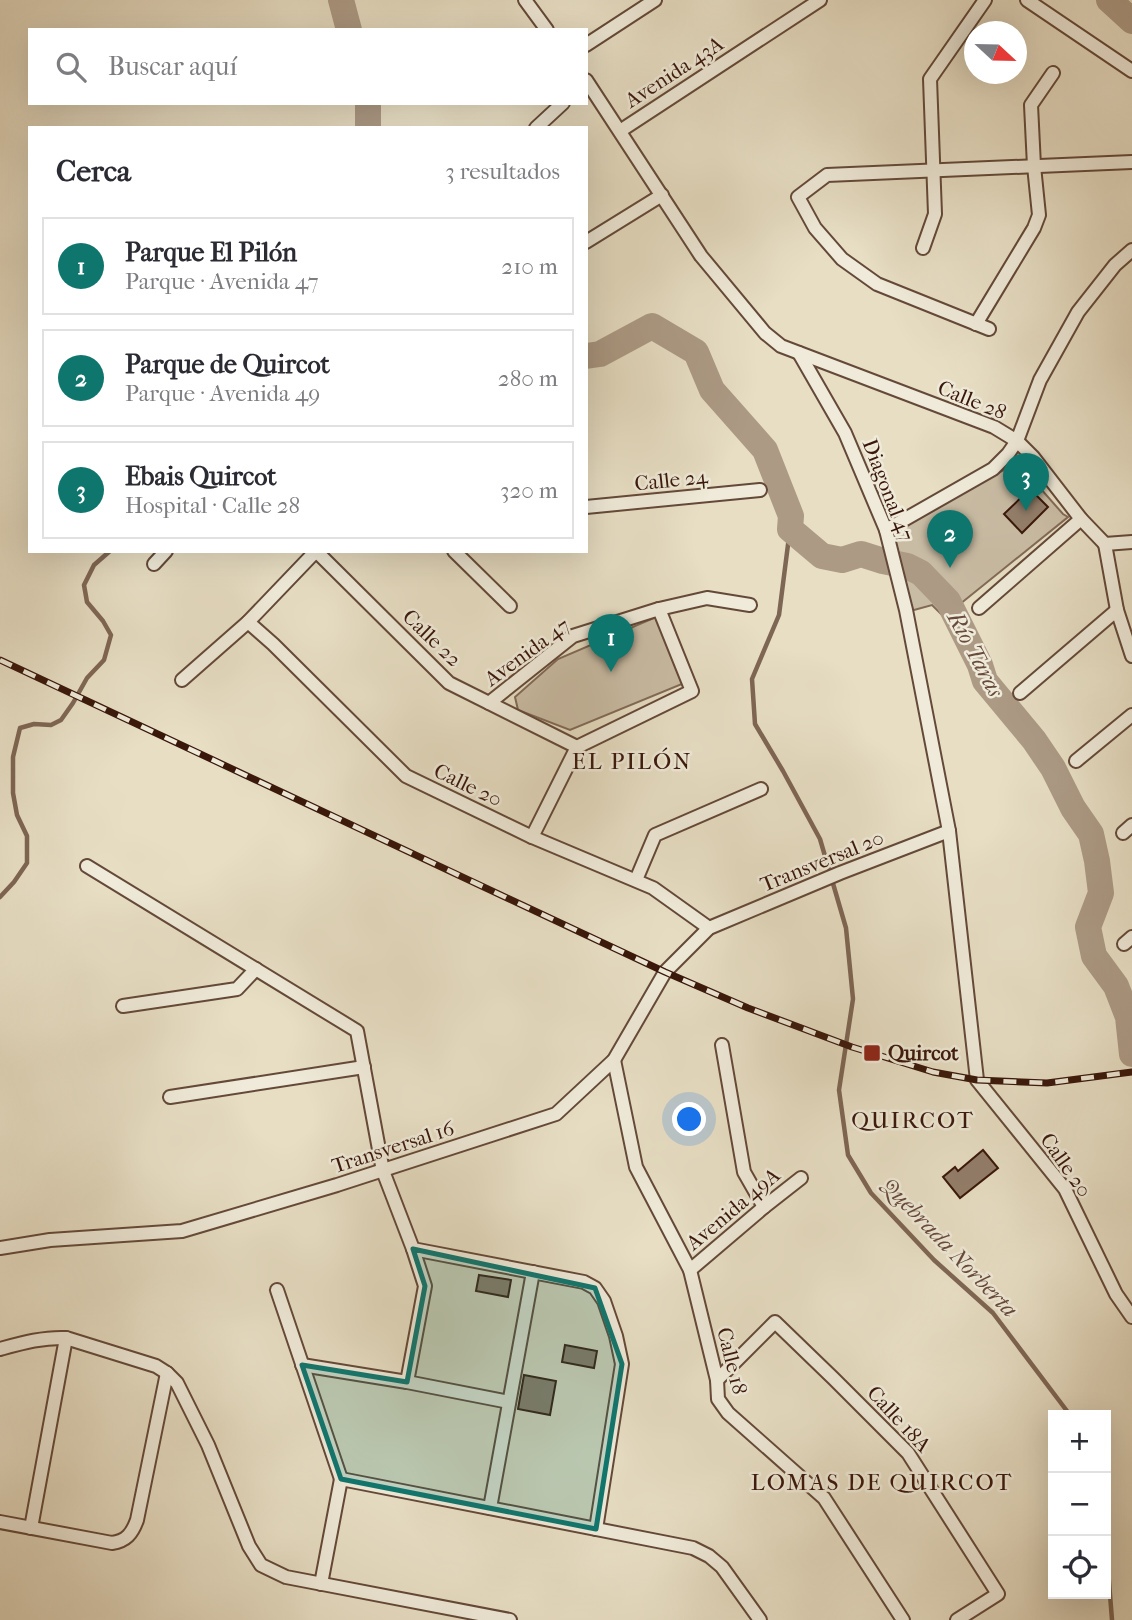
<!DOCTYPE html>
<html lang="es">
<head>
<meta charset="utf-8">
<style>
	body { margin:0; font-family:"IM FELL French Canon",serif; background:#f2f2f3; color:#2b2b33 }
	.controls { position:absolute; right:21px; bottom:21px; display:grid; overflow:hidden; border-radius:0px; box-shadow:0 7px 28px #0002 }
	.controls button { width:63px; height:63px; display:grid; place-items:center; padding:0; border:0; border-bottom:2px solid #e1e1e2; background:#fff; color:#2b2b33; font:35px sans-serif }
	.compass { position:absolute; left:964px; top:21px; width:63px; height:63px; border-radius:50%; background:#fff; box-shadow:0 7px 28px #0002; rotate:112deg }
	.you { position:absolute; left:690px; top:1120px; width:24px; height:24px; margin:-18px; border:5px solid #fff; border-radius:50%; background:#1a73e8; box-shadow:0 0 0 10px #1a73e833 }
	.badge { display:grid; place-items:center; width:46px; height:46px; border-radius:50%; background:#0f766e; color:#fff; font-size:23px; font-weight:700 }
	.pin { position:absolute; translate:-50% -58px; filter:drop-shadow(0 2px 4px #0008) }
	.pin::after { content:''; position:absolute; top:37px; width:24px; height:21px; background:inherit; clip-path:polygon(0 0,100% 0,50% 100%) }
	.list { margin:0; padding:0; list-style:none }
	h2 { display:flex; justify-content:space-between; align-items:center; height:91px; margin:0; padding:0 28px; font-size:30px }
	h2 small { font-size:23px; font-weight:400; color:#7c7c81 }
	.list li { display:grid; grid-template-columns:46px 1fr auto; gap:21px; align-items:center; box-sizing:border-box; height:98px; margin:0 14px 14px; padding:0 14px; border:2px solid #e1e1e2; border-radius:0px }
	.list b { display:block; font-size:26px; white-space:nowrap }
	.list p { margin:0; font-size:23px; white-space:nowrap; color:#7c7c81 }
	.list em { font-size:23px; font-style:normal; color:#7c7c81 }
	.icon { flex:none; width:38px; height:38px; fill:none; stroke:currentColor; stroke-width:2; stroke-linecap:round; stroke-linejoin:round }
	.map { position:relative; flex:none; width:1132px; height:1620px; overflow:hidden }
	.search { position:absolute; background:#fff; box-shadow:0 7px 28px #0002; left:28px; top:28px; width:560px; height:77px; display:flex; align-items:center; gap:18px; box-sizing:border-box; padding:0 24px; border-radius:0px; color:#7c7c81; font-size:26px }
	.panel { position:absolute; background:#fff; box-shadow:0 7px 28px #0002; left:28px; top:126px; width:560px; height:427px; border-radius:0px }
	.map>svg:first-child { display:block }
	.green { fill:#c9bca4; stroke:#816a57; stroke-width:2 }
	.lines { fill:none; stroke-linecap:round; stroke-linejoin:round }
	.stream { stroke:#7e6654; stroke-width:4.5 }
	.river { stroke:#ac9a85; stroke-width:26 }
	.building { fill:#937e6b; stroke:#39170a; stroke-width:2 }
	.street-casing { stroke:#644938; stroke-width:16 }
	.street { stroke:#efead9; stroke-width:12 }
	.rail-casing { stroke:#39170a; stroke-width:7 }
	.rail { stroke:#efead9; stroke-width:4.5; stroke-dasharray:13; stroke-linecap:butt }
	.marked { fill:#0f766e; fill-opacity:0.2; stroke:#0f766e; stroke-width:5; stroke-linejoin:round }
	.poi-dot { fill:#8f2418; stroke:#efead9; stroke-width:2.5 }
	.labels { text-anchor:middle; stroke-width:5; stroke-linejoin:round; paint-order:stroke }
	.street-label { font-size:21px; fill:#39170a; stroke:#efead9 }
	.poi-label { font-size:21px; font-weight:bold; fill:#39170a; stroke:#efead9; text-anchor:start }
	.water-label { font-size:23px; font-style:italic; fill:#674b3b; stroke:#efead9 }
	.neighbourhood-label { font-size:23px; letter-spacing:2px; fill:#39170a; stroke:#efead9 }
</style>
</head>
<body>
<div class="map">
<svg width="1132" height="1620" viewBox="0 0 1132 1620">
	<rect width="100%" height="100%" fill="#e7dec4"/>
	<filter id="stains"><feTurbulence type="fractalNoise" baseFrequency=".00286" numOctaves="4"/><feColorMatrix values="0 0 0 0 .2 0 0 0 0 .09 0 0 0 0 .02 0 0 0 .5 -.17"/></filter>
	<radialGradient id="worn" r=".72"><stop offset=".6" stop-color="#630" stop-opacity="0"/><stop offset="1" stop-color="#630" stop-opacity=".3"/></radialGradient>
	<!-- green -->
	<g class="green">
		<path d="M1018,463L1063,514L1068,517L944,617L932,605L914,610H906L886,530Z"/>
		<path d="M656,617L682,684L570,730L518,710L515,697L558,659Z"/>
	</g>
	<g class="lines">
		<!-- stream -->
		<g class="stream">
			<path d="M790,529L779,615L752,679L755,724L783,771L820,839L846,928L853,999L839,1090L848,1155L871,1193L934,1260L993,1313L1070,1415"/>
			<path d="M0,897L14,882L27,863V836L17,815L13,793V757L20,728L34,724L51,725L61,720L73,703L87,678L104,660L111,635L103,621L87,602L84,585L94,565L110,551"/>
			<path d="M1106,1544L1112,1620"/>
		</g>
		<!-- river -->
		<g class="river">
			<path d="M341,0L349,30"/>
			<path d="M1109,0L1132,21"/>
			<path d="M368,128V103"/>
			<path d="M586,356L600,354L652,326L696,352L712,390L765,450L791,516L790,529L822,556L842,560L861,554L883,561L907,566L921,573L948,601L980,665L985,681L1034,740L1053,768L1073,808L1091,834L1097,861L1101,893L1088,927L1094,956L1116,986L1128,1017L1132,1054"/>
		</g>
	</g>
	<!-- building -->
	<g class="building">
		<path d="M1030,489L1048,507L1022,533L1004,514Z"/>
		<path d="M983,1150L998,1168L960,1198L943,1177L955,1167L958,1171Z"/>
		<path d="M479,1275L511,1280L508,1297L476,1291Z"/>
		<path d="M565,1345L597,1351L594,1368L562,1362Z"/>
		<path d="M524,1375L556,1381L550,1415L518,1409Z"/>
	</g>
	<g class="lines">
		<!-- street casing -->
		<g class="street-casing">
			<g id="street">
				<path d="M525,0L547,30"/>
				<path d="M1027,0L1132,71"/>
				<path d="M586,45L655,0"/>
				<path d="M586,80L701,256L765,333L781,346L994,427L1017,441L1033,457L1081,519L1105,544"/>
				<path d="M536,128L563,103"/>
				<path d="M620,131L820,0"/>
				<path d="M586,242L662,195"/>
				<path d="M923,248L935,214L930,79L985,0"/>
				<path d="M976,324L1034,228L1039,215L1034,166L1031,105L1053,73"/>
				<path d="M989,329L877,284L842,259L815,228L798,197L827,175L1132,162"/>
				<path d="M799,353L845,433L886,530L906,610L949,831L977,1080L1065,1189L1116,1294L1132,1317"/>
				<path d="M586,507L760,490"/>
				<path d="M886,530L993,469L1008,454L1017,441L1040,380L1078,312L1115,265L1132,250"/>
				<path d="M1105,544L1117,610L1132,656"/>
				<path d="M1105,544L1132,542"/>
				<path d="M316,551L449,683L577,747"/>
				<path d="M454,551L510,606"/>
				<path d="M154,564L166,551"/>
				<path d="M979,608L1081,519"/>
				<path d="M248,622L273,644L406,776L532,837L653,888L709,928"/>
				<path d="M182,680L248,622L316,551"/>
				<path d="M1020,693L1117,610"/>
				<path d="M489,703L573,636L659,609L707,598L750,605"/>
				<path d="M1076,761L1132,715"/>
				<path d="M1123,833L1132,825"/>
				<path d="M532,837L577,747L692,691L659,609"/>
				<path d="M87,866L357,1031L383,1171L413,1249L584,1282L595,1288L604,1301L616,1336L622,1364L596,1529"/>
				<path d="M636,880L655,835L761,789"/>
				<path d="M1124,944L1132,937"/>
				<path d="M123,1006L237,989L256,969"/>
				<path d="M722,1045L744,1172L764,1207"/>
				<path d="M614,1060L636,1167L690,1270L717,1380L718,1399L728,1413L824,1498L903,1620"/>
				<path d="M170,1097L364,1067"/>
				<path d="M0,1248L50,1240L182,1231L337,1185L556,1114L614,1060L665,972L709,928L840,873L949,831"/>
				<path d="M413,1249L425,1286L407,1382L509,1402"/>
				<path d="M690,1270L764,1207L801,1178"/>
				<path d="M277,1290L341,1479"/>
				<path d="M0,1349C22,1343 43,1337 66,1338L156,1366L167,1373L177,1383L208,1445L249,1546L261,1565L286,1577L510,1620"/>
				<path d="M302,1365L407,1382"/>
				<path d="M717,1380L775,1322L834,1379L908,1453L998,1594L957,1620"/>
				<path d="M490,1508L533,1272"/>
				<path d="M0,1522L112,1543C126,1541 132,1534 137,1520L167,1373"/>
				<path d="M31,1528L66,1338"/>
				<path d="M321,1584L341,1479L693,1548L709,1556L722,1567L760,1620"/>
			</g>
		</g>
		<!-- street -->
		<use href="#street" class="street"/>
		<!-- rail casing -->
		<g class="rail-casing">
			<path id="rail" d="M0,660L665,972L748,1008L852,1047L933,1072L977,1080L1047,1083L1132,1072"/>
		</g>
		<!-- rail -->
		<use href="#rail" class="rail"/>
	</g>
	<!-- marked area -->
	<path class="marked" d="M413,1249L595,1288L622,1364L596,1529L341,1479L302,1365L407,1382L425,1286Z"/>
	<!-- markers -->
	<rect class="poi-dot" x="863" y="1044" width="18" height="18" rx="3.5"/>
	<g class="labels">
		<!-- street labels -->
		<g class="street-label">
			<text transform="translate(674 72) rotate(-33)" y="7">Avenida 43A</text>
			<text transform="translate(972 400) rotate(22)" y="7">Calle 28</text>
			<text transform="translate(671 480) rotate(-6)" y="7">Calle 24</text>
			<text transform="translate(888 490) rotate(69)" y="7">Diagonal 47</text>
			<text transform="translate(432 638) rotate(44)" y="7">Calle 22</text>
			<text transform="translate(527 652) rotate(-36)" y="7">Avenida 47</text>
			<text transform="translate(468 785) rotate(26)" y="7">Calle 20</text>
			<text transform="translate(822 861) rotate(-22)" y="7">Transversal 20</text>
			<text transform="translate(393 1147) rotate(-18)" y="7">Transversal 16</text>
			<text transform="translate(1066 1165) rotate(55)" y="7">Calle 20</text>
			<text transform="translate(733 1209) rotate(-40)" y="7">Avenida 49A</text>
			<text transform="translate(732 1361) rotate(76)" y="7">Calle 18</text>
			<text transform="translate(899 1419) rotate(47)" y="7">Calle 18A</text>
		</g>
		<!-- poi labels -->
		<g class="poi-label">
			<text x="888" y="1060">Quircot</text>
		</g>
		<!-- water labels -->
		<g class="water-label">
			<text transform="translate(976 654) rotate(62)" y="8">Río Taras</text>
			<text transform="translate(950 1247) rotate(46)" y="8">Quebrada Norberta</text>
		</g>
		<!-- neighbourhood labels -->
		<g class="neighbourhood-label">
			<text x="632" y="769">EL PILÓN</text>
			<text x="913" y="1128">QUIRCOT</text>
			<text x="882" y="1490">LOMAS DE QUIRCOT</text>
		</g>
	</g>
	<rect width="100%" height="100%" filter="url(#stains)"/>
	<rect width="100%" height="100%" fill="url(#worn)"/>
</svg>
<div class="controls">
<button>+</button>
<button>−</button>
<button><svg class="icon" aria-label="locate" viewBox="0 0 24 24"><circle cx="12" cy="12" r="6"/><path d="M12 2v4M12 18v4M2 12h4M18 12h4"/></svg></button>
</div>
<svg class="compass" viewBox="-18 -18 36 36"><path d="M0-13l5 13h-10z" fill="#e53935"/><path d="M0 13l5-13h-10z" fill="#7c7c81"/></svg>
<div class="you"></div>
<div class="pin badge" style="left:611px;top:672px">1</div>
<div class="pin badge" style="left:950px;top:568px">2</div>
<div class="pin badge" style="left:1026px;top:511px">3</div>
<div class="search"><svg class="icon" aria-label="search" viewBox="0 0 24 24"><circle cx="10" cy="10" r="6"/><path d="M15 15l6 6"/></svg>Buscar aquí</div>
<section class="panel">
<h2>Cerca<small>3 resultados</small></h2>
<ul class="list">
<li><span class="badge">1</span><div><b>Parque El Pilón</b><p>Parque · Avenida 47</p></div><em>210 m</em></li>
<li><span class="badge">2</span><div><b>Parque de Quircot</b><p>Parque · Avenida 49</p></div><em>280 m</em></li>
<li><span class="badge">3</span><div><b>Ebais Quircot</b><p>Hospital · Calle 28</p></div><em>320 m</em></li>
</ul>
</section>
</div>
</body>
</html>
